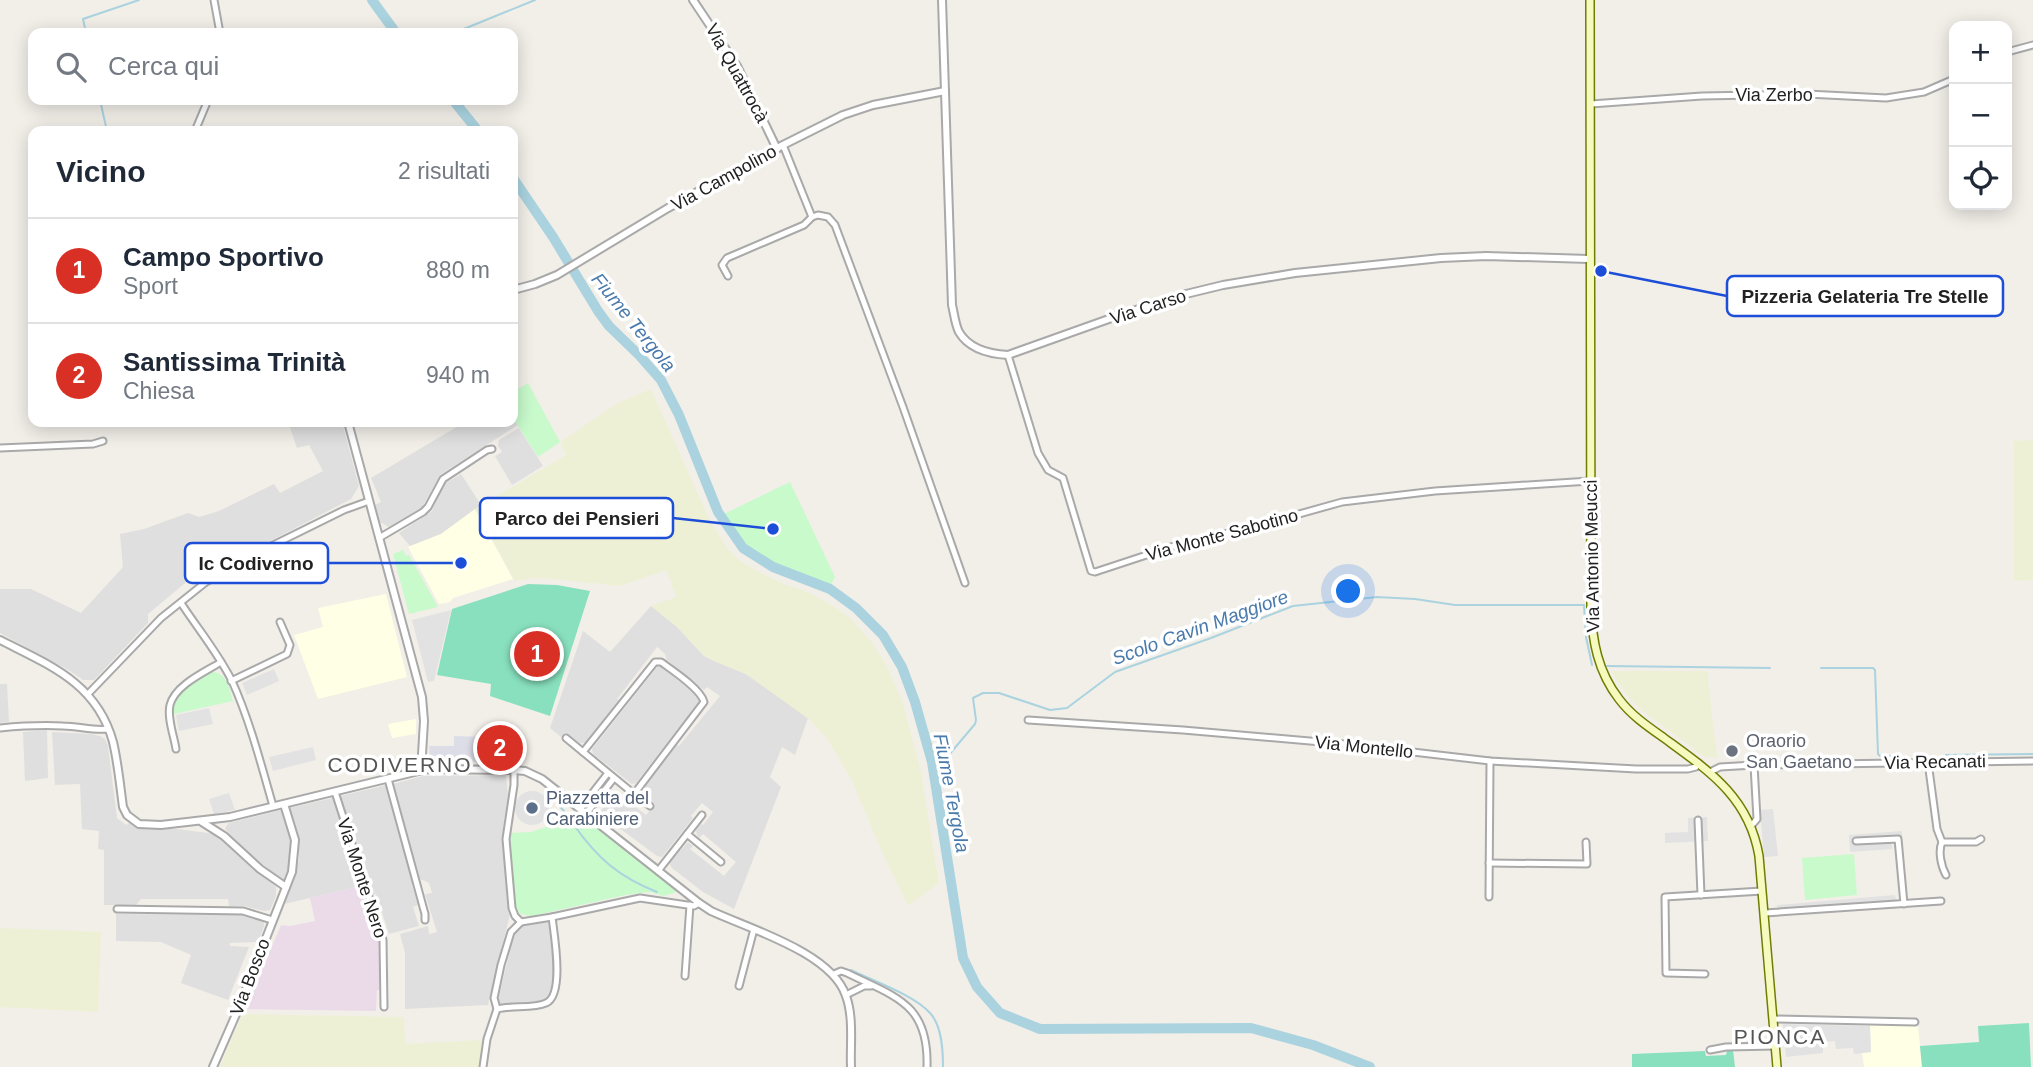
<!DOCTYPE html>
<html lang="it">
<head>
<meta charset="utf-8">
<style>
	body { margin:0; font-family:Helvetica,sans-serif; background:#f6f6f7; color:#1f2937 }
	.controls { position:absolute; right:21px; top:21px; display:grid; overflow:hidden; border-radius:14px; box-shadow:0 4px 18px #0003 }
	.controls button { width:63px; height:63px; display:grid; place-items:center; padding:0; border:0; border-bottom:2px solid #e0e1e3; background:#fff; color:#1f2937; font:35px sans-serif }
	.you { position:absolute; left:1349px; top:592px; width:24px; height:24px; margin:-18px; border:5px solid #fff; border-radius:50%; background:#1a73e8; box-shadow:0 0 0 10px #1a73e833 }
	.badge { display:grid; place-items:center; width:46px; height:46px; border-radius:50%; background:#d93025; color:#fff; font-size:23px; font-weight:700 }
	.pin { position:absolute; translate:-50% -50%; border:4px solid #fff; box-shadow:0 2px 7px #0006 }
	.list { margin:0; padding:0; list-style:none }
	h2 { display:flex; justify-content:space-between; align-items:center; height:91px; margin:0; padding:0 28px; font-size:30px }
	h2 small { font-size:23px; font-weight:400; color:#747a83 }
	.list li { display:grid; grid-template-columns:46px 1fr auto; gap:21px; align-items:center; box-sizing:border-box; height:105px; padding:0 28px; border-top:2px solid #e0e1e3 }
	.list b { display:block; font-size:26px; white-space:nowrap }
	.list p { margin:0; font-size:23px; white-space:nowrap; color:#747a83 }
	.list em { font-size:23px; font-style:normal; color:#747a83 }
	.icon { flex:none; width:38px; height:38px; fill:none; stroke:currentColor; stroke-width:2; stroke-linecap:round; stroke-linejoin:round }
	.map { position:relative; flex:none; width:2033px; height:1067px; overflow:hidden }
	.search { position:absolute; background:#fff; box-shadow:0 4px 18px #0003; left:28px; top:28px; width:490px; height:77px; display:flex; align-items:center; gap:18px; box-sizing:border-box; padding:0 24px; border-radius:14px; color:#747a83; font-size:26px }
	.panel { position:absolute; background:#fff; box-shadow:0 4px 18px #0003; left:28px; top:126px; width:490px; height:301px; border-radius:14px }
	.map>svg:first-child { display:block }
	.residential { fill:#e0dfdf }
	.industrial { fill:#ebdbe8 }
	.education { fill:#ffffe5 }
	.farmland { fill:#eef0d5 }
	.park { fill:#c8facc }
	.pitch { fill:#88e0be }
	.parking { fill:#e2e2e2 }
	.plaza { fill:#dddde8 }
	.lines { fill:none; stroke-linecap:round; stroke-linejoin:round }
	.stream { stroke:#aad3df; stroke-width:2 }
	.river { stroke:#aad3df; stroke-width:10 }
	.minor-casing { stroke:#a9a9a9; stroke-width:9 }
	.tertiary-casing { stroke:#a9a9a9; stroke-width:10 }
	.secondary-casing { stroke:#707d05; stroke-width:10 }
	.minor { stroke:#fff; stroke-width:5 }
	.tertiary { stroke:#fff; stroke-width:6 }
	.secondary { stroke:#f7fabf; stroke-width:7 }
	.worship-dot { fill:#6b7280; stroke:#fff; stroke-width:2.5 }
	.service-dot { fill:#5c6f8a; stroke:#fff; stroke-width:2.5 }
	.labels { text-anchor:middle; stroke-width:7; stroke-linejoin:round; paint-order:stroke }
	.street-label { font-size:18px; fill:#222; stroke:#fff }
	.worship-label { font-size:18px; fill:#5b616d; stroke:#fff; text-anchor:start }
	.service-label { font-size:18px; fill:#4e5e75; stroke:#fff; text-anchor:start }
	.water-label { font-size:19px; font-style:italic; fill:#4a7aab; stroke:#fff }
	.quarter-label { font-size:21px; letter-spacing:2px; fill:#555; stroke:#fff }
	.leader { fill:none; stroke:#1d4ed8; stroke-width:2.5 }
	.callout-dot { fill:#1d4ed8; stroke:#fff; stroke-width:2.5 }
	.callout { fill:#fff; stroke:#1d4ed8; stroke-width:2.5 }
	.callout-label { font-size:19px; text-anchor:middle; font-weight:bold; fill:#222 }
</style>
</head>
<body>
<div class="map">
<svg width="2033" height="1067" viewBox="0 0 2033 1067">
	<rect width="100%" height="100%" fill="#f2efe9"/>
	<!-- residential -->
	<g class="residential">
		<path d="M513,418L518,425L441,474L421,509L389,527L380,522L375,505L381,502L371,478L465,422H513Z"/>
		<path d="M288,422H342L359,486L351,499L228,563L220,559L184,584L148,614V623L94,680H83L70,671L0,633V589H31L81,613L123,567L120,534L144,529L188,513L199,517L219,511L274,484L280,493L323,471L309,445L297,448Z"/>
		<path d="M519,428L543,466L512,485L495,456L502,452L498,446L499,440Z"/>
		<path d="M461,474L481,505L441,534L410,546L399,533L432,511L444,484Z"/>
		<path d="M651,606L677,627L704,656L714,661L746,674L808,718L795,755L782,747L770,777L781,787L734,909L703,892L672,868L669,863L688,842L693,846L690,849L724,876L736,862L703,834L699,838L697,835L696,830L701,824L703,825L713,812L702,803L691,816L693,818L662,857L657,856L599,813L616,792L646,815L655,804L643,793V787L676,745L679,746L720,696L707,687L704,690L667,660L665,654L657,647L617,699L619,700L585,743H580L565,733L561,737L550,728L583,631L610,652Z"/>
		<path d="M658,666H661L700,698V701L636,783L632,784L593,754L592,749Z"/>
		<path d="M0,684H7L9,722L0,723Z"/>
		<path d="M47,730L48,778L25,781L23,732Z"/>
		<path d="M52,732L91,734L100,736L105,739L108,746L117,818L126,825L129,823L138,828L177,829L216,834L276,887V896L270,910L264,911L244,906H229L228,899H141L136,905H104V850L98,849L99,831L82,829L80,784L55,785Z"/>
		<path d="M506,775L508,795L503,827V848L510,914L488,1005L405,1009V953L400,934L428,926L429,934L437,932L425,894L432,893L429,883L420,879L393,784L423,776Z"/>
		<path d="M387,785L414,884L412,885L418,905L413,907L419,926L389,934L376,894L371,895L340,796Z"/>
		<path d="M333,798L361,886L284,904L292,885L299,860V840L289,808Z"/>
		<path d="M281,810L290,839L291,853L290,864L283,881L232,839L225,828L229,823Z"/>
		<path d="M116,914L245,915L258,918L264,922V926L258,942L230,943V946L249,947L228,1000L181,983L191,955L161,942L116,941Z"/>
		<path d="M548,922L552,936L554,965L553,993L542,1001L497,1004L514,934L523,926Z"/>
	</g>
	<!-- industrial -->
	<path class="industrial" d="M361,886L379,942V990H377L376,1011L245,1009L281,925L290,926L315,921L310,898Z"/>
	<!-- education -->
	<g class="education">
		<path d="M475,509L513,579L453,598L450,602L439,604L408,547L441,534Z"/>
		<path d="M386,594L407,677L318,699L294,635L323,627L318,608Z"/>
		<path d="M416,719V734L392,738L388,724Z"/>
		<path d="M1870,1025L1918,1026L1922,1067H1864L1862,1053L1871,1052Z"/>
	</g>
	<!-- farmland -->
	<g class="farmland">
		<path d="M651,389L710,521L728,549L739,560L759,572L784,584L808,592L835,607L851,619L870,640L887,666L903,704L920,768L939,883L908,906L882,852L852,781L827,738L809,719L746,674L714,661L704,655L677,627L651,606L676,597L667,570L620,586L553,579L535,578L515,581L475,509L566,455L560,442L618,403Z"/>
		<path d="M2033,440V580L2014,581V441Z"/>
		<path d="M1611,671H1707L1717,757H1705L1644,712L1630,699L1617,681Z"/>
		<path d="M0,928L101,932L98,1012L0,1007Z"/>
		<path d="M242,1014L404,1017L405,1044L482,1040L480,1067H220Z"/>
	</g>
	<!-- park -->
	<g class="park">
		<path d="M528,383L560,442L538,457L513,418V392Z"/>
		<path d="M790,482L835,577L830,587L775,565L744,545L724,514Z"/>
		<path d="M403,550L406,556L409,555L438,607L409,614L393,554Z"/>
		<path d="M211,672C227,672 229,688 233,701L174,714L173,705L184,690Z"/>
		<path d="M587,820L679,891L664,896L650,892L625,895L532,916L520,914L516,907L509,833L531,832L549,826Z"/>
		<path d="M1854,854L1857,895L1805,900L1802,858Z"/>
	</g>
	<!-- pitch -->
	<g class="pitch">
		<path d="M528,584L557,585L590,591L550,716L490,696L491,684L437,675L452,609Z"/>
		<path d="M2029,1023L2031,1067H1922L1920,1046L1979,1042L1978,1026Z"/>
		<path d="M1727,1050H1733L1735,1067H1632V1054L1705,1051L1706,1056L1726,1055Z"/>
	</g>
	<!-- parking -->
	<g class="parking">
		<path d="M451,610L434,681L428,682L412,620Z"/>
		<path d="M274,669L279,681L247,695L242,683Z"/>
		<path d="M209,708L213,724L179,731L176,715Z"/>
		<path d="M313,747L316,760L273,771L269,757Z"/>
		<circle cx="532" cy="808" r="17"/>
		<path d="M229,793L235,810L214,814L209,799Z"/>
		<path d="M1773,809L1778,856L1764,857L1760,810Z"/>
		<path d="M1707,817L1708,841L1665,843V833L1688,832V818Z"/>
		<path d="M1902,831V837L1891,838L1892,849L1850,852L1849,835Z"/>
		<path d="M1895,895L1896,901L1777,911V905Z"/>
		<path d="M1783,1024L1870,1026L1871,1052L1854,1054L1853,1048L1836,1049L1835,1041L1823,1042V1053L1786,1057Z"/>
	</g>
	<!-- plaza -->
	<path class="plaza" d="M454,736L487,737L484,744L488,762L430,761L429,746H454Z"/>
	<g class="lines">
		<!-- stream -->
		<g class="stream">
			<path d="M86,33L83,19L139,0"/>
			<path d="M454,33L535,0"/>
			<path d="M100,100L107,131"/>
			<path d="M1607,666L1770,668"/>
			<path d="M1821,668H1873L1875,670L1878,754L1880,756H1897"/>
			<path d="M1946,755L2033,754"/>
			<path d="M948,756L975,724L976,720L973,698L983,693H999L1050,710L1067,708L1115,672L1211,638L1293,606L1377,597L1415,599L1455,605H1584L1586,637L1592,665"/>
			<path d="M932,762L936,761"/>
			<path d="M546,791L564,811"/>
			<path d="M574,825C597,858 619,877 657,892"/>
			<path d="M851,970C873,981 914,995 930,1013C942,1026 943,1050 943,1067"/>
		</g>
		<!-- river -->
		<g class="river">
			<path d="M372,0L396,33"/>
			<path d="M453,100L478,131"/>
			<path d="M513,178L553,237L598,311L609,326L639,355L661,380L679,415L718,512L743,548L773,567L830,589L856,608L883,635L902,667L915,702L932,762L963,958L977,987L1000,1013L1040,1029L1251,1028L1313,1045L1370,1067"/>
		</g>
		<!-- minor casing -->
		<g class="minor-casing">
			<g id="minor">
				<path d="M214,0L220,33"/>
				<path d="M2007,52L2033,45"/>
				<path d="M1591,104L1702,96L1807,94L1886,98L1924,92L1954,79"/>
				<path d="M195,131L208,100"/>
				<path d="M783,145L812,217L818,215L828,217L835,225L903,407L965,583"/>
				<path d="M728,276L722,265L727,258L804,225L812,217"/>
				<path d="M1008,355L1038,453L1048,470L1063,478L1091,571L1095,572L1183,543L1242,530L1342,502L1435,491L1590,481"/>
				<path d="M0,448L93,444L103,441"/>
				<path d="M379,538L423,512L428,507L443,479L487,450L492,449"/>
				<path d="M181,603C198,629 218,653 232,681C250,721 261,764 273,806"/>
				<path d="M655,662H661C672,670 701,689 704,702L634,794L583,752Z"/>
				<path d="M231,681L287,654L290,645L280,622"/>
				<path d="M88,694L161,618L206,582L257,553L344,510L369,501"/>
				<path d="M1028,720L1183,730L1344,744L1490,761L1636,769H1688L1696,767L1699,763"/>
				<path d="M0,728C21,726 42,725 63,726C78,726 94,731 108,729"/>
				<path d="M566,738L583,752"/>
				<path d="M176,749C174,736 167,718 170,705C175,685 205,672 221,662"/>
				<path d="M1928,762L1937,829L1942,842C1938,851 1941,866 1946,875"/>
				<path d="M514,770V785L506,839L512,908L515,916L521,922"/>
				<path d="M1710,772L1720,767L1754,765L2033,761"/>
				<path d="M388,779L425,914V920"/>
				<path d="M335,792L383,940L384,1007"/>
				<path d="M634,794L650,806"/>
				<path d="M580,809L608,773"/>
				<path d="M586,814L614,778"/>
				<path d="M1698,820L1701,895"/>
				<path d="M1751,826L1757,819L1754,765"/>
				<path d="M687,834L721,862"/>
				<path d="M1856,841L1898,839L1904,904"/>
				<path d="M1942,842H1976L1981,839"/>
				<path d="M1489,863L1587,864L1586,842"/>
				<path d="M658,871L702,815"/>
				<path d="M1489,897L1490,761"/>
				<path d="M117,909L243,911L272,920"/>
				<path d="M1765,913L1941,901"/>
				<path d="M521,922L552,917L640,898L694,906L699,903"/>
				<path d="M834,974L841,971L847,973C895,997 929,1003 927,1067"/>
				<path d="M1705,974L1666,973L1665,897L1762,891"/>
				<path d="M685,976L690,905"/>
				<path d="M739,986L754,929"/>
				<path d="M846,995L864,986H871"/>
				<path d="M497,1009C512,1005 533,1009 546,1003C565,995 554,934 552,917"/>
				<path d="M1774,1019L1915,1022"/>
				<path d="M1710,1050L1726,1047L1776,1046"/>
				<path d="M483,1067L487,1039L497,1009L494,998L501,965L511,932L521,922"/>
			</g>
		</g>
		<!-- tertiary casing -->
		<g class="tertiary-casing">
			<g id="tertiary">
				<path d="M693,0L737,66L777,149"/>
				<path d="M942,0L952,305C954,313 955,324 959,332C969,349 990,354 1008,355L1120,315L1186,294L1223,285L1295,273L1441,258L1486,256L1589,259"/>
				<path d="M513,290L535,284L557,275L668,208L783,145L843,115L873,105L945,91"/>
				<path d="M348,422L422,697L424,721L421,771"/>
				<path d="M0,640C49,665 97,683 113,742C118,763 120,785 123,807L127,815L139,824L161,825L230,817L427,769L514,770L525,771L542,779L699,903L711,911C750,929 832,953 846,996C854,1018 850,1045 851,1067"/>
				<path d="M202,822L224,836L260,869L286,887"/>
				<path d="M213,1067L237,1012L292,872L295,840L284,804"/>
			</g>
		</g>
		<!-- secondary casing -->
		<g class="secondary-casing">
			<path id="secondary" d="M1590,0L1591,607C1592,641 1598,672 1619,699C1631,715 1647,726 1664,738C1709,771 1749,797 1759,856L1777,1067"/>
		</g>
		<!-- minor -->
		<use href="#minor" class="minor"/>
		<!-- tertiary -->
		<use href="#tertiary" class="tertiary"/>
		<!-- secondary -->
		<use href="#secondary" class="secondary"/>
	</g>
	<!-- markers -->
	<circle class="worship-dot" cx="1732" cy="751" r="7"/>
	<circle class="service-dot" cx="532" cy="808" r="7"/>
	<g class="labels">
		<!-- street labels -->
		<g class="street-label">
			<text transform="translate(737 73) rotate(61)" y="6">Via Quattrocà</text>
			<text x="1774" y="101">Via Zerbo</text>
			<text transform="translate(724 178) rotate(-29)" y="6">Via Campolino</text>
			<text transform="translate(1148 307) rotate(-18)" y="6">Via Carso</text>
			<text transform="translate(1222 535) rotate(-15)" y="6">Via Monte Sabotino</text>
			<text transform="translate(1592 556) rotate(-91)" y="6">Via Antonio Meucci</text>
			<text transform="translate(1364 747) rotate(6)" y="6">Via Montello</text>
			<text transform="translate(1935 762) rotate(-1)" y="6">Via Recanati</text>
			<text transform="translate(362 878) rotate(72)" y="6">Via Monte Nero</text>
			<text transform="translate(250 977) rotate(-69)" y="6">Via Bosco</text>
		</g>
		<!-- worship labels -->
		<g class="worship-label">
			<text x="1746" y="747">Oraorio<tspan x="1746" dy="21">San Gaetano</tspan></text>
		</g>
		<!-- service labels -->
		<g class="service-label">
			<text x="546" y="804">Piazzetta del<tspan x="546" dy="21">Carabiniere</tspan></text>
		</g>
		<!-- water labels -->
		<g class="water-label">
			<text transform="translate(634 322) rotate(51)" y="7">Fiume Tergola</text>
			<text transform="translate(1200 627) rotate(-20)" y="7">Scolo Cavin Maggiore</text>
			<text transform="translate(952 793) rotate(79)" y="7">Fiume Tergola</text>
		</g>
		<!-- quarter labels -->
		<g class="quarter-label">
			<text x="400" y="772">CODIVERNO</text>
			<text x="1780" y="1044">PIONCA</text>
		</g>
	</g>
	<!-- callouts -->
	<path class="leader" d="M1601 271L1727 296M773 529L673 518M461 563L328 563"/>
	<g class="callout-dot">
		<circle cx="1601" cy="271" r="7"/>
		<circle cx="773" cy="529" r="7"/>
		<circle cx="461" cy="563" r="7"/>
	</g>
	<g class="callout">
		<rect x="1727" y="276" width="276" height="40" rx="7"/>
		<rect x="480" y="498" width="193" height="40" rx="7"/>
		<rect x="185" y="543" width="143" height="40" rx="7"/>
	</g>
	<g class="callout-label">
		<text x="1865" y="303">Pizzeria Gelateria Tre Stelle</text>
		<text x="577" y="525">Parco dei Pensieri</text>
		<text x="256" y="570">Ic Codiverno</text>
	</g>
</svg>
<div class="controls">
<button>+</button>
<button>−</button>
<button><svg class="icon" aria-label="locate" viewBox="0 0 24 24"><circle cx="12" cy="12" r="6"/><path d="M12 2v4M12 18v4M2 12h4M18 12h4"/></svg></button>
</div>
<div class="you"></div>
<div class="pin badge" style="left:537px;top:654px">1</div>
<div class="pin badge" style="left:500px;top:748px">2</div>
<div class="search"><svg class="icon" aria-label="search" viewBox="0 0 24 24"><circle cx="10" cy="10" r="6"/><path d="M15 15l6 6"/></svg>Cerca qui</div>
<section class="panel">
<h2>Vicino<small>2 risultati</small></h2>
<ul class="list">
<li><span class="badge">1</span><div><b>Campo Sportivo</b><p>Sport</p></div><em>880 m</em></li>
<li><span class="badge">2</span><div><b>Santissima Trinità</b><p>Chiesa</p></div><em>940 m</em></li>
</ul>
</section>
</div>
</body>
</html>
